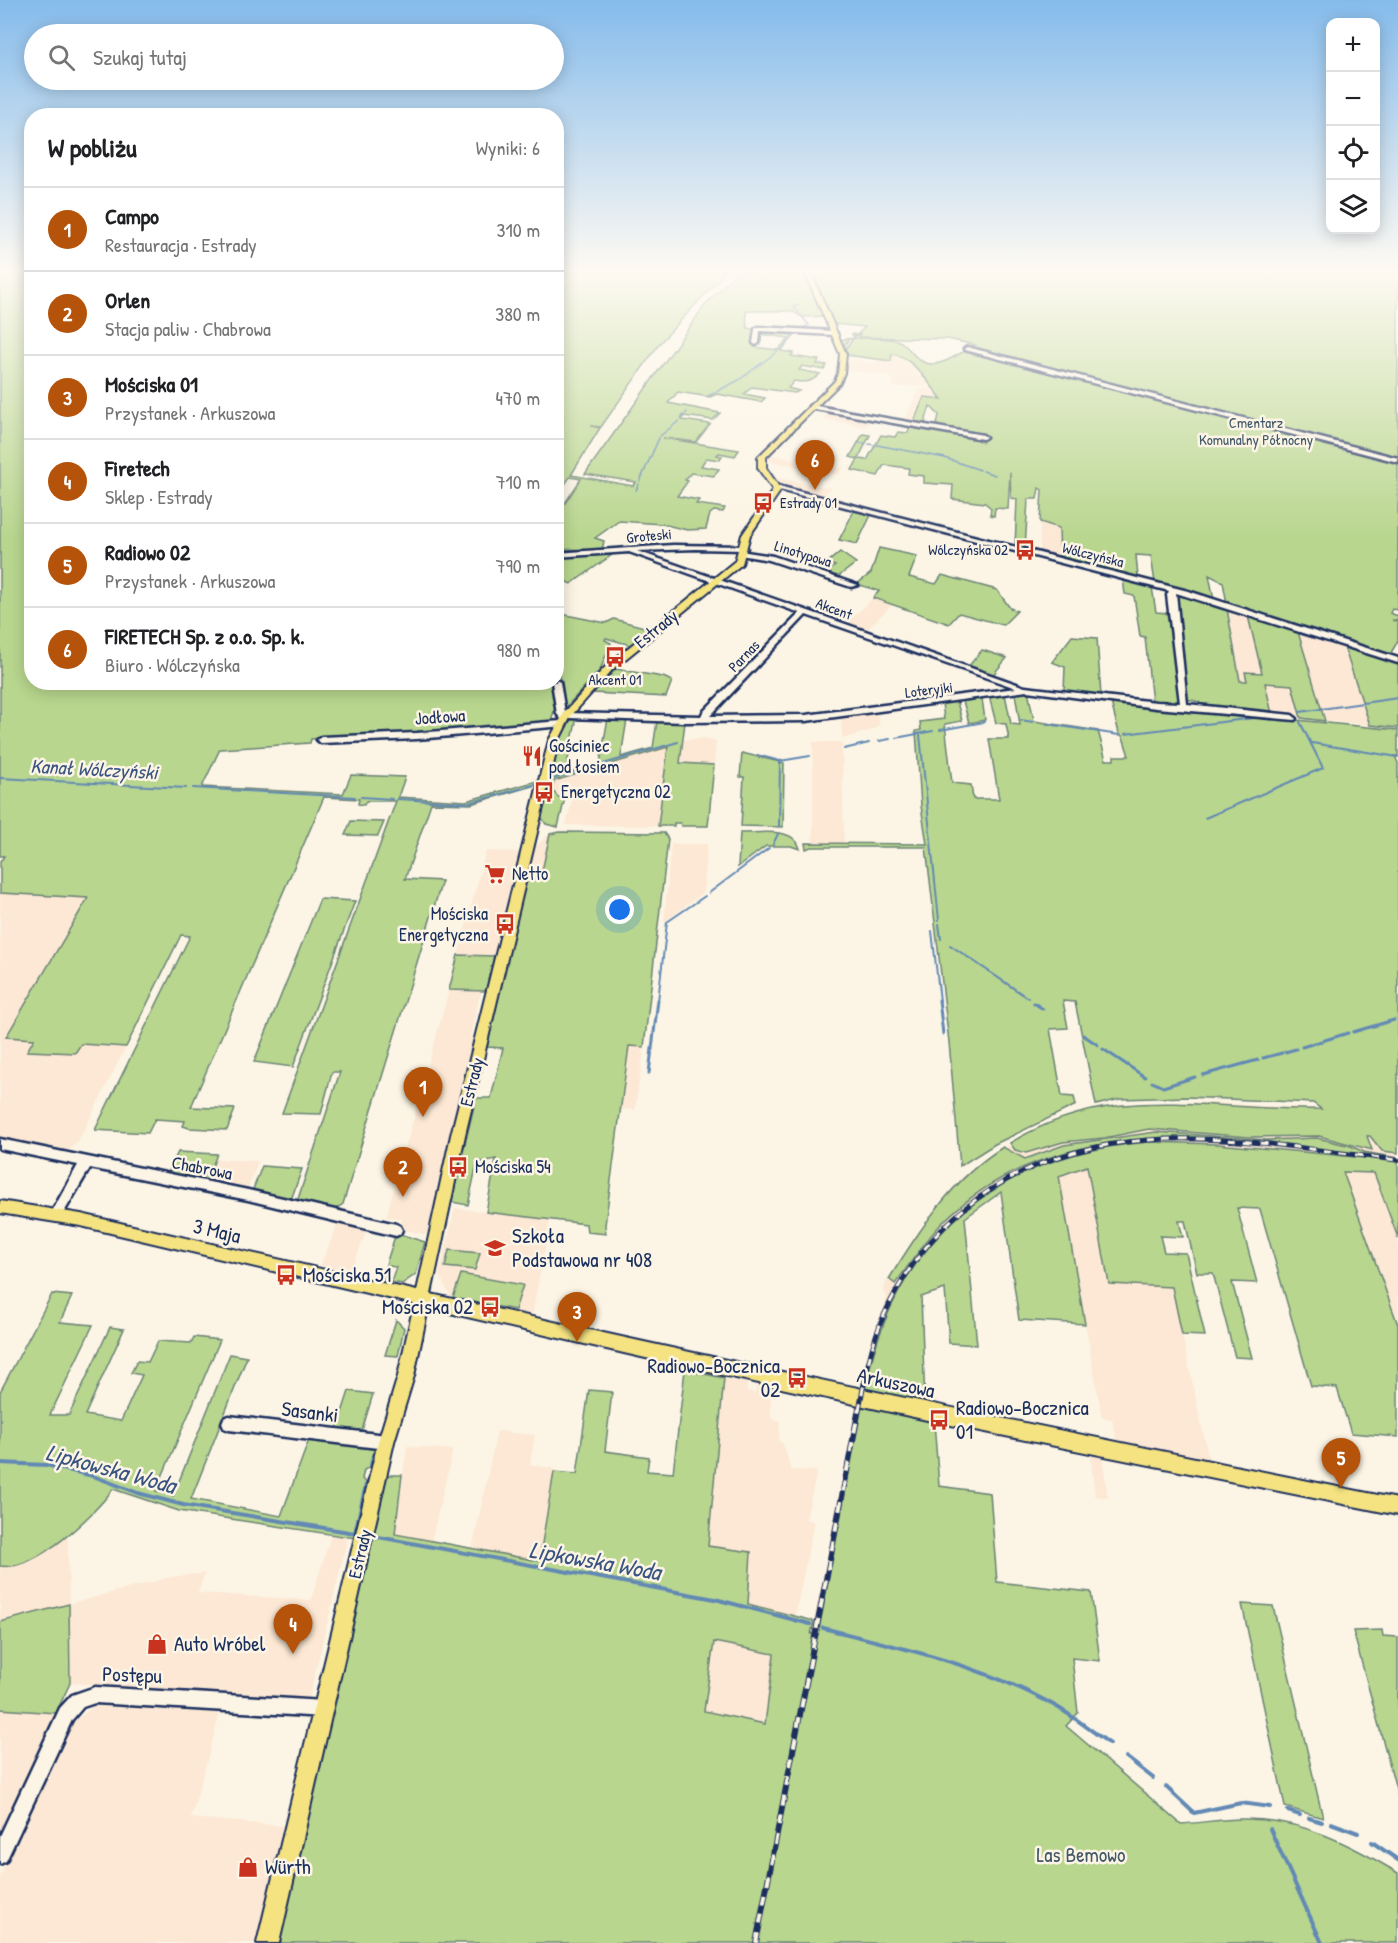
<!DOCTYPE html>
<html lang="pl">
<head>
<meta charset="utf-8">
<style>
	body { margin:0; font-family:"Patrick Hand",sans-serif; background:#f6f6f6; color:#202124 }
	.controls { position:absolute; right:18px; top:18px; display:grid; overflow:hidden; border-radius:12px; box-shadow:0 3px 15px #0003 }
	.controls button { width:54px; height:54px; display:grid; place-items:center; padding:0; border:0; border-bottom:2px solid #e0e0e0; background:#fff; color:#202124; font:30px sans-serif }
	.you { position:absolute; left:620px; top:910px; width:21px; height:21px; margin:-15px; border:4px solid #fff; border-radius:50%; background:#1a73e8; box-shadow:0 0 0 9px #1a73e833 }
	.badge { display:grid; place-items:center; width:39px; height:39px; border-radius:50%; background:#b45309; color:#fff; font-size:20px; font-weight:700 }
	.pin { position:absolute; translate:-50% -50px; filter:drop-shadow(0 2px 3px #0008) }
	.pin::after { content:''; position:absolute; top:32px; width:21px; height:18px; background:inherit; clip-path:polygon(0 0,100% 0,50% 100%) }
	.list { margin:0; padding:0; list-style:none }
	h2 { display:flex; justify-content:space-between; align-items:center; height:78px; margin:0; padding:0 24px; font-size:26px }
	h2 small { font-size:20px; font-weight:400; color:#757577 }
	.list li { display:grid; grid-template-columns:39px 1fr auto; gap:18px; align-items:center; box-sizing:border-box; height:84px; padding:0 24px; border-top:2px solid #e0e0e0 }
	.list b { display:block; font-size:22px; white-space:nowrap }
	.list p { margin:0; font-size:20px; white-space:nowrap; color:#757577 }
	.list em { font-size:20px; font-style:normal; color:#757577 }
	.icon { flex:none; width:33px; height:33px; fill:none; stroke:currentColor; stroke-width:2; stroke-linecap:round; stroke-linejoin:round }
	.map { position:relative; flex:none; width:1398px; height:1943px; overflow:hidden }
	.search { position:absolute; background:#fff; box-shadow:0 3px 15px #0003; left:24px; top:24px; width:540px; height:66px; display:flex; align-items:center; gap:15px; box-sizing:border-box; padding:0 21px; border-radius:33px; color:#757577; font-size:22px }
	.panel { position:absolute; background:#fff; box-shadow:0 3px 15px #0003; left:24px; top:108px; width:540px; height:582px; border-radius:24px }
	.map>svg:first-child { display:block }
	.built { fill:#fce8d4 }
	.green { fill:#b8d68e; stroke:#6a8276; stroke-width:1.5; fill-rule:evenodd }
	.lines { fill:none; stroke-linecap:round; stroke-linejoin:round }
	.stream-far3 { stroke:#6289b5; stroke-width:1.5 }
	.stream-far2 { stroke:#6289b5; stroke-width:2 }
	.stream-far1 { stroke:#6289b5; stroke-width:3 }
	.stream { stroke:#6289b5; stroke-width:4 }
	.minor-casing { stroke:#1b2f5e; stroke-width:5 }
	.major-casing { stroke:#1b2f5e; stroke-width:4 }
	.minor { fill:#fcf5e5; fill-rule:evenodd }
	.major { fill:#f5e381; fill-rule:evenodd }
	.rail-far1-casing { stroke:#1b2f5e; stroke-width:5 }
	.rail-casing { stroke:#1b2f5e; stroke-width:6 }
	.rail-far1 { stroke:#fcf5e5; stroke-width:3; stroke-dasharray:8; stroke-linecap:butt }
	.rail { stroke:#fcf5e5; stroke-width:4; stroke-dasharray:10; stroke-linecap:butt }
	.labels { text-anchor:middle; stroke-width:5; stroke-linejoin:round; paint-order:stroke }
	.far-park-label { font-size:15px; fill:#42596a; stroke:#fcf5e5 }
	.far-poi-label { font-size:15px; fill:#1b2f5e; stroke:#fcf5e5; text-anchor:start }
	.far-street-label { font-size:15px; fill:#1b2f5e; stroke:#fcf5e5 }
	.street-label { font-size:18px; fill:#1b2f5e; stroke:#fcf5e5 }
	.poi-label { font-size:18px; fill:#1b2f5e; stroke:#fcf5e5; text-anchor:start }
	.water-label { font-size:20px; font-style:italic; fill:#395482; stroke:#fcf5e5 }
	.near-street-label { font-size:21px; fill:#1b2f5e; stroke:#fcf5e5 }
	.near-poi-label { font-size:21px; fill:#1b2f5e; stroke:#fcf5e5; text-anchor:start }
	.near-park-label { font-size:21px; fill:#42596a; stroke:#fcf5e5 }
	.near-water-label { font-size:24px; font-style:italic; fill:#395482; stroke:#fcf5e5 }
</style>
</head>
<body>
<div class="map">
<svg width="1398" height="1943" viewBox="0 0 1398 1943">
	<rect width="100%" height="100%" fill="#fcf5e5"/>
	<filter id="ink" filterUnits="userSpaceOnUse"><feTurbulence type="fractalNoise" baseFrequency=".0167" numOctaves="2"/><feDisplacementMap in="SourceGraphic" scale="12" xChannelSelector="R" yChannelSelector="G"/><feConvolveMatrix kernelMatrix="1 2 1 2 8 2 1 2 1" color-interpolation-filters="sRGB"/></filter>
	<g filter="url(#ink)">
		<!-- built -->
		<g class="built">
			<path d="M892,353L901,355L931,386L894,387L890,376L845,370L847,359L875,363L879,359L891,361Z"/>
			<path d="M932,388L943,400L924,397L913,424L903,422L919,389Z"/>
			<path d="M828,412H829L871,419L867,427L821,419Z"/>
			<path d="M769,454L805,461L843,468L839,475L769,461Z"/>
			<path d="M773,477L794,481L830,488L824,497L780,485Z"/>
			<path d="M1040,522L1059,528L1060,559L1040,553Z"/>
			<path d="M873,598L892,605L864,632L846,624Z"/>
			<path d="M1227,609L1248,616L1263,673L1245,672L1247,681H1240Z"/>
			<path d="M1298,632L1344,647L1370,725L1325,721Z"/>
			<path d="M1265,683L1292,685L1301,718L1272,714Z"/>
			<path d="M877,713L880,724L872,730L842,739L841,719Z"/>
			<path d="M705,738L716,741L714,765L680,763L683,740Z"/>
			<path d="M813,742H842L844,845L813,844Z"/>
			<path d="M669,747L658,826L566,825L574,791H567L565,798L558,797L552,790L553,781Z"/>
			<path d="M550,834L541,876L527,875L535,846Z"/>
			<path d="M671,844H707L704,892L664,922Z"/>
			<path d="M486,851L520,852L494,956L458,955Z"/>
			<path d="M0,893L88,897L7,1037L34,1039L27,1051L80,1044L126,1047L78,1142L66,1152L0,1142Z"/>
			<path d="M449,990L481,991L470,1037H475L427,1235L400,1229L402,1218L386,1217Z"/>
			<path d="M629,1046L644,1047L635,1110L620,1109Z"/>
			<path d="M1191,1102L1322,1109L1398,1139V1175L1374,1173L1398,1238V1325L1343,1172L1088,1165L1109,1284L1172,1287L1209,1460L1117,1441L1112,1419L1102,1418L1059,1176L1001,1192L965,1217V1224L916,1263L888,1312L874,1346L865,1390L860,1389L871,1342L887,1298L883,1292L886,1282L914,1238L962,1177L1025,1134L1065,1117L1121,1104Z"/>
			<path d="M215,1159L258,1161L248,1188L244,1190L206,1182Z"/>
			<path d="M455,1208L550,1220L532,1316L507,1308L451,1297L439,1275Z"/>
			<path d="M339,1221L368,1227L350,1273L320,1266Z"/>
			<path d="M724,1378L747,1383V1391L755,1393L757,1385L766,1386V1395L771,1396V1418L780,1422L779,1441L784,1445L791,1470L817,1471L806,1519L814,1522L795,1617L748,1604L708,1547Z"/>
			<path d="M857,1405L862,1406L818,1635L811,1634Z"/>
			<path d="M497,1431L535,1435L530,1464L555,1469L539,1561L472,1549Z"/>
			<path d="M407,1446L453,1450L431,1542L395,1534Z"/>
			<path d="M1090,1452L1102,1455L1108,1498L1095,1496Z"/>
			<path d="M331,1535L348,1537L309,1698L70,1683L69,1605L0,1622V1566L10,1568L53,1547L68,1536L69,1604L171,1577L205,1573L198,1593L311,1600Z"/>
			<path d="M714,1642L774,1654L766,1724L704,1711Z"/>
			<path d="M94,1706L220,1713L191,1818L283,1826L258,1943H0V1876L70,1724Z"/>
			<path d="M0,1709L56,1713L0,1831Z"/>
		</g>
		<!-- green -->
		<g class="green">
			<path d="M0,268H31L32,682H554L557,700L551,722L311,739L310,743L220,749L202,787L343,794L351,775L405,777L398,797L466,801L537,781L536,785L471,804L431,803L405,879L442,881L343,1204L334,1210L297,1202L340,1072H332L321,1114L282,1113L396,801H366L364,805L358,804L359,799L324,797L191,1107L235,1109L227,1130L189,1128L183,1126L185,1121L155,1119L148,1133L95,1130L190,936L181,935L126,1047L81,1044L75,1053L27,1051L34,1039L6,1037L88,898L0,893V862L4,856H0Z"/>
			<path d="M557,268H725L720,278L659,344L601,427L591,426L600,428L571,475L633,486L636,482L585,474L705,305L741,268H804L825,316L802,317L792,311H746L747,328L755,330L754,347L778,350L789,338L758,334L759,331L798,332L781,351L794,353L791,356L819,360L817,364L827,365L824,370L802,366L799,370L820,374C812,382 806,383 794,381L788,388L799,391L795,393L752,387L744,394L765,398L761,402L717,394L710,397L678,392L668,403L720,413L713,420L684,416L682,420L710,424L696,442L663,438L739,450L735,456L719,453L717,455L722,456L720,460L706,458L701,466L719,469L714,476L691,473L685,480L688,481L677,496L699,500L696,504L725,508L723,512L714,511L710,514L706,529L687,530L662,524L619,521L595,538L604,541L602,550L556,549L557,515L581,479L570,477L557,495Z"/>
			<path d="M807,268H1398V610L1392,609L1390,613L1398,616V621L1392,620L1398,622V641L1389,656L1227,604L1223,582L1209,575L1214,600L1155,583L1151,556L1136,555L1138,578L1060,559L1059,528L1040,522L1042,490L1039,488L1037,499H1028L1025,549L1015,547L1017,499L1011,498L1010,472L1008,509L995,508L994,516L990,515L991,508L985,503L952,499L953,485L924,483V476L908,474L909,468L884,465L878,476L852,470L858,459L850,457L863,434L870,435L858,459L867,460L881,435L895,437L898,432L908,433L910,425L971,437L983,443L977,435L936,428L939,415L930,406L924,426L913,424L924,397L942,399C929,384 912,356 892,354L891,361L846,355L843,351L853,339H849L843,347L840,340C850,337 893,337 901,342C911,349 917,363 930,364C946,365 962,351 975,345L948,339L859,337L860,334L854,337L852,334L857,335L865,327L834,324V327Z"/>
			<path d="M854,511L871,515L857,544L839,540Z"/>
			<path d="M879,548L917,556L909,577L936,584L942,575L997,590L1010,608L1017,611L1003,625L959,613L949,624L873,598L879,591L857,584L871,573Z"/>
			<path d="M840,552L856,563L838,577L826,573L835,566L827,563Z"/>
			<path d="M612,555L571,584L567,582L557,588L558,556Z"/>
			<path d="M1123,579L1152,587L1156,612L1167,613L1181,701L1178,703H1152L1145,637L1140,636L1134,596L1125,594Z"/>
			<path d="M1183,595L1227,609L1240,681H1247L1245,672L1262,673L1248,616L1298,632L1325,721L1301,718L1292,685L1265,683L1272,714L1201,707L1199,702L1187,699L1172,596Z"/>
			<path d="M556,613L606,623L614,619L652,629L630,645L606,638L605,640L611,643L600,670L567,706H564L557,661Z"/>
			<path d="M1072,636L1097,638L1101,696L1064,691L1065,667L1052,662Z"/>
			<path d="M1344,647L1398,663V728L1370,725Z"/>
			<path d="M982,650L1007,658L992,676L967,668Z"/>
			<path d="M616,669L663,677L672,681L666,697L593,693Z"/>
			<path d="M1028,691L1034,721L1098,731L1106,760H1114V756H1129L1123,737L1119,733L1111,702L1398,730V756H1395L1398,763V1153L1382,1151L1370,1136H1367L1372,1150L1319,1136L1249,1137L1149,1129L1104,1138L1063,1142L1026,1153L1015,1150L1010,1143C1115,1079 1209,1112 1321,1109L1313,1103L1187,1097L1120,1099L1096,1105L1075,1002L1063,1001L1068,1028L1050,1029L1062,1096L1074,1097L1076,1105L995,1144L960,1166L949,1042L926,847H811L806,849L805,843L927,844L921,806L916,731L921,730L920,722L944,719L942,703L957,702L962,721L945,724L952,783L971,785L973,799H999L989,739H1009L1006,724L996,723L989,696L1005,694L1011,724L1020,725L1015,693Z"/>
			<path d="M982,699L985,720L969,723L963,701Z"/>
			<path d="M570,717H577L565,774L600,763L608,718L627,719L621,757L653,748L657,721L685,722L680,763L714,765L708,826H681L680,823H674V826H658L668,747L554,781L552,790L558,797L565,798L558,827L546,824L541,817C549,783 553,748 570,717Z"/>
			<path d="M742,753L784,763L783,827L741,826L744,777H740Z"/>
			<path d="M351,821L384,822L378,836L345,835Z"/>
			<path d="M560,832L664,833L668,839L644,1047L629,1046L605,1225L606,1234L587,1232L586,1224L486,1212L496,1159L477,1163L468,1205L451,1202L476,1098H491L503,1048L487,1047L527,875L541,876L550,834Z"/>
			<path d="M740,833C757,834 794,825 800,849L791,846H766L738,867Z"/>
			<path d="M320,899L355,901L293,1067L254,1062Z"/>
			<path d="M458,955L494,956L486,991L449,990Z"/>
			<path d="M1156,1132L1267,1140L1317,1138L1351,1146L1364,1152L1398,1158C1246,1143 1063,1101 942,1223C924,1242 910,1264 895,1284L889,1279C920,1229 952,1179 1003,1147L1025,1159L1064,1145Z"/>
			<path d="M1149,1142L1217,1144L1398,1161V1238L1374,1173L1343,1172L1398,1325V1437L1351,1433L1337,1388L1311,1386L1260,1209L1237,1208L1257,1283L1232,1282L1252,1358L1235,1357L1213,1273H1197L1185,1221H1179L1183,1237L1160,1236L1164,1252L1186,1253L1205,1336L1182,1335L1172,1287L1109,1284L1087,1166L1059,1176L1085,1324L1019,1320L1001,1192L965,1218L977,1345L949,1343L945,1289L921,1297L925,1403L865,1390C893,1240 999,1153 1149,1142Z"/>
			<path d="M178,1152L217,1154L206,1182L171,1175L169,1171Z"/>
			<path d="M262,1166L302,1169L292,1197L288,1200L252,1192Z"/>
			<path d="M396,1233L425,1242L416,1274L402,1284L391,1282L396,1267L389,1266L383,1280H381Z"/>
			<path d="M449,1250L480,1253L475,1270L445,1267Z"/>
			<path d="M461,1274L523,1285L515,1310L453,1298Z"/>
			<path d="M52,1294L72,1296L60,1322L93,1325L50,1415H69L110,1327L124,1329L85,1415L121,1421L142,1375L131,1373L137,1361L148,1362L158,1341L191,1343L194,1337L220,1340L156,1491L173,1496L230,1354L247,1357L191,1499L281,1516L310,1437L377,1447L372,1466L364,1470L362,1479L368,1484L355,1538L179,1511L113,1489C93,1516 35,1572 0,1566V1392Z"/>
			<path d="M396,1320L404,1328L398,1356L385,1355Z"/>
			<path d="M685,1370L724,1378L708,1546L751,1552L748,1604L814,1621L811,1634L818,1635L862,1406L934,1422L939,1486L990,1493L997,1582L1091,1592L1100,1661L1072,1658L1078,1713L1066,1726L1181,1824C1201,1823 1222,1819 1242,1819C1300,1818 1350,1844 1398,1873V1943H276L386,1475H402L395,1534L539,1561L554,1472L577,1474L589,1390L612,1392L605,1451L649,1457L647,1471L673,1473ZM714,1642L774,1654L765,1724L704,1711Z"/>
			<path d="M349,1391L373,1394L361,1434L336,1431Z"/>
			<path d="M69,1604L70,1683L56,1713L0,1709V1622Z"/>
			<path d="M1242,1604L1273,1606L1323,1818L1285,1807Z"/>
			<path d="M1382,1630L1383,1636L1398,1637V1796L1353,1631Z"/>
		</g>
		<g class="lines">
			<!-- stream-far3 -->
			<g class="stream-far3">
				<path d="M798,330L809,325L793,306L799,305"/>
				<path d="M783,347L797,332"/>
				<path d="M708,396L739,380L782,348"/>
				<path d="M685,414L687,412"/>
				<path d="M681,419L683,415"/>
				<path d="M660,436L679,421"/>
				<path d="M858,443H865"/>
				<path d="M869,444L874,445"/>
				<path d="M877,445L945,458L980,470"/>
				<path d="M983,471L995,475"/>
				<path d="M640,481L659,438"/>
				<path d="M636,490L639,484"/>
			</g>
			<!-- stream-far2 -->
			<g class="stream-far2">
				<path d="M1300,712L1398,698"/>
				<path d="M1021,720L1033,722"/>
				<path d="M1047,724L1119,735"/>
				<path d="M940,730L984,722"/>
				<path d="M1125,734L1262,717"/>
				<path d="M920,735L939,920"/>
				<path d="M896,738L933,731"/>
				<path d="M879,741L890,739"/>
				<path d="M1312,743L1398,757"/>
				<path d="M844,749L869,743"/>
				<path d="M757,755L780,761L810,756"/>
				<path d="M0,778L186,788"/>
				<path d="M549,780L678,742"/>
				<path d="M193,788L355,797"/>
				<path d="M361,797L392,799"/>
				<path d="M397,799L468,803L537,784"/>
				<path d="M1205,818L1323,768L1300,722"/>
				<path d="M779,826L780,761"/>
				<path d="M773,844L778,834"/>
				<path d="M709,893L769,848"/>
				<path d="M939,924L941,939"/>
				<path d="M932,931L940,1001"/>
				<path d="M950,945L1028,998"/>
				<path d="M658,1001L667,922L705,896"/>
			</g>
			<!-- stream-far1 -->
			<g class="stream-far1">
				<path d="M939,1000L943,1034"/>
				<path d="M1034,1003L1043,1009"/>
				<path d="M1353,1032L1394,1020"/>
				<path d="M1083,1035L1098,1045"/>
				<path d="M1302,1047L1348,1033"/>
				<path d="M1103,1049L1145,1077"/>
				<path d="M1285,1052L1296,1049"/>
				<path d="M1263,1058L1282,1053"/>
				<path d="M649,1073L658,1000"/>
				<path d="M1203,1075L1258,1060"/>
				<path d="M1152,1082L1163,1087L1195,1077"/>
			</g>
			<!-- stream -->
			<g class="stream">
				<path d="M0,1463L46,1465L93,1476L138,1493L183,1505L355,1533L366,1485"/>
				<path d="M371,1466L373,1456"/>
				<path d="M373,1536L715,1599L810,1624"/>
				<path d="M823,1628C903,1648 985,1666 1057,1707C1076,1718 1093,1732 1110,1744"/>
				<path d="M1126,1757L1153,1778"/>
				<path d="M1166,1787L1194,1813L1241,1803L1270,1807"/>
				<path d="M1288,1811L1300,1815"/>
				<path d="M1309,1818L1322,1822"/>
				<path d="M1331,1823L1358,1833"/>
				<path d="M1270,1829L1322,1943"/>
				<path d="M1372,1842L1398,1860"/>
			</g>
			<!-- minor casing -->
			<g class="minor-casing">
				<g id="minor">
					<path d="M758,327L834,331L837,333L834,335L760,331L759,343L756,345L753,343L755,329Z"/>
					<path d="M967,347L1398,458V462L965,350L964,349Z"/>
					<path d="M811,405L983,435L986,437L983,439L809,408V406Z"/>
					<path d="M778,486L1188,591L1398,658V663L1176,593L1187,704L1292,715L1296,718L1295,720L1156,708L1027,691L806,721L684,722L569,718L568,720H562L557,714L552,682H556V680L560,682L565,713L701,716L703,712L800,613L629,552L556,557V553L673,545L743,546L747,548L743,550L696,549L637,551L1025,687L1156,702L1180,703L1167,595L1169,591L776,489V487ZM806,615L1016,688L806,715L710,716Z"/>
					<path d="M740,551L773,556L858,585L851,587L769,560L740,555Z"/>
					<path d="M561,721L565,724L564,726L417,739L321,743L317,740L321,737L417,733Z"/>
					<path d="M0,1139L248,1190L396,1224L400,1226L402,1230L400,1234L396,1236L248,1200L90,1168L60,1219L56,1221L52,1219L50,1215L78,1165L0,1149Z"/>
					<path d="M229,1416L386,1435L391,1437L393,1442L391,1447L386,1449L229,1430L224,1428L222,1423L224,1418Z"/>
					<path d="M95,1687L323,1701L329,1703L331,1709L329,1715L323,1717L95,1703L83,1707L72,1720L6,1861L0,1864V1836L60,1708L72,1695Z"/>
				</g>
			</g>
			<!-- major casing -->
			<g class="major-casing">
				<path id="major" d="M803,268H809L846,354L844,373L840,383L766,457V468L781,490L750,535L742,564L613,669L571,716L559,740L465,1135L431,1294C752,1368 1075,1434 1398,1499V1515L941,1423L663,1362L428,1308L414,1376L394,1442L279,1943H257L378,1442L398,1376L414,1304L81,1226L0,1213V1201L81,1214L417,1291L451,1135L549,740L564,713L607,665L735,561L742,535L773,490L758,468V457L835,381L838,373L840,354Z"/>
			</g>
			<!-- minor -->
			<use href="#minor" class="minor"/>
			<!-- major -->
			<use href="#major" class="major"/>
			<!-- rail-far1 casing -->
			<g class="rail-far1-casing">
				<path id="rail-far1" d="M859,1410C865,1377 871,1343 885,1313C935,1205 1031,1148 1148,1140C1231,1134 1316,1151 1398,1160"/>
			</g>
			<!-- rail casing -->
			<g class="rail-casing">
				<path id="rail" d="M756,1943L859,1408"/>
			</g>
			<!-- rail-far1 -->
			<use href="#rail-far1" class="rail-far1"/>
			<!-- rail -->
			<use href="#rail" class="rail"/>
		</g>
	</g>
	<!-- sky -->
	<linearGradient id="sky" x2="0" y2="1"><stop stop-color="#85bbeb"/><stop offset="0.5" stop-color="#fefaf3"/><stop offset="1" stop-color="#fefaf3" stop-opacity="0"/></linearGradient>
	<rect width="1398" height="540" fill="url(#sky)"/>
	<!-- icons -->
	<defs>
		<g id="bus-bare" transform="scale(1.62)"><path d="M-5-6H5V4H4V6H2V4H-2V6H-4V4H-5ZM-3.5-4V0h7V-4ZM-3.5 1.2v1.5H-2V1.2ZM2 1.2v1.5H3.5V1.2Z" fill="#c8321e" stroke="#fcf5e5" stroke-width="2.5" paint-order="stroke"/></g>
		<g id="restaurant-bare" transform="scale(1.62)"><path d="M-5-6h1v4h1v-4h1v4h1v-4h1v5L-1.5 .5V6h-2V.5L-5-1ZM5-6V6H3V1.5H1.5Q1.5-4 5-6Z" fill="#c8321e" stroke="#fcf5e5" stroke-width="2.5" paint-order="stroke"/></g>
		<g id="supermarket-bare" transform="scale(1.62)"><path d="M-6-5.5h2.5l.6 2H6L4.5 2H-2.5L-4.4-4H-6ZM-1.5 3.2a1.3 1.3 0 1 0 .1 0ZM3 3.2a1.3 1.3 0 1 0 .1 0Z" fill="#c8321e" stroke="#fcf5e5" stroke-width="2.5" paint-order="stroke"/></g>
		<g id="school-bare" transform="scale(1.62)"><path d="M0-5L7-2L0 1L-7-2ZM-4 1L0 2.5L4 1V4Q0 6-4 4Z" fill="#c8321e" stroke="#fcf5e5" stroke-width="2.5" paint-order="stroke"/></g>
		<g id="shop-bare" transform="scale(1.62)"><path d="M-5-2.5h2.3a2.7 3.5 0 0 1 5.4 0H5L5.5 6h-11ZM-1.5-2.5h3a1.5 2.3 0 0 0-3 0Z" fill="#c8321e" stroke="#fcf5e5" stroke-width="2.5" paint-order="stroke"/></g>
	</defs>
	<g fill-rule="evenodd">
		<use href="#bus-bare" x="763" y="503"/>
		<use href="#bus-bare" x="1025" y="550"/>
		<use href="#bus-bare" x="615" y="657"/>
		<use href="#restaurant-bare" x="532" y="756"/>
		<use href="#bus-bare" x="544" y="792"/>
		<use href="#supermarket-bare" x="495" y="874"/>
		<use href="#bus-bare" x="505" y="924"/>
		<use href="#bus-bare" x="458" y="1167"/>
		<use href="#school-bare" x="495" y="1248"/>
		<use href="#bus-bare" x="286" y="1275"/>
		<use href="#bus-bare" x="490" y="1307"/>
		<use href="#bus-bare" x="797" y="1378"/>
		<use href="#bus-bare" x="939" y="1420"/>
		<use href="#shop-bare" x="157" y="1644"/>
		<use href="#shop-bare" x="248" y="1867"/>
	</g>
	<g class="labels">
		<!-- far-park labels -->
		<g class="far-park-label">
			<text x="1256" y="428">Cmentarz<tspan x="1256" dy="17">Komunalny Północny</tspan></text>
		</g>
		<!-- far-poi labels -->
		<g class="far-poi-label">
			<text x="780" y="508">Estrady 01</text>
			<text x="1008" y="555" text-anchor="end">Wólczyńska 02</text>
			<text x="615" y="685" text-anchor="middle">Akcent 01</text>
		</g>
		<!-- far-street labels -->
		<g class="far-street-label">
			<text transform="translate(649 536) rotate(-5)" y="5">Groteski</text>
			<text transform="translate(803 554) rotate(17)" y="5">Linotypowa</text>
			<text transform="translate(1093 555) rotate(14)" y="5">Wólczyńska</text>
			<text transform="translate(834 609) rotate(20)" y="5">Akcent</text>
			<text transform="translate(744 656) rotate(-46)" y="5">Parnas</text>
			<text transform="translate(929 690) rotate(-7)" y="5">Loteryjki</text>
		</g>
		<!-- street labels -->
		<g class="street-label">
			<text transform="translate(656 629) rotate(-39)" y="6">Estrady</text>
			<text transform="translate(440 717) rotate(-4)" y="6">Jodłowa</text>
			<text transform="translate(472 1082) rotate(-76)" y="6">Estrady</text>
			<text transform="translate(202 1168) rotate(11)" y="6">Chabrowa</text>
			<text transform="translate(360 1554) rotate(-77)" y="6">Estrady</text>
		</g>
		<!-- poi labels -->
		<g class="poi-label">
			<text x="549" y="752">Gościniec<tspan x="549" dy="21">pod łosiem</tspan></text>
			<text x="561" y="798">Energetyczna 02</text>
			<text x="512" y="880">Netto</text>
			<text x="488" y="920" text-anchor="end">Mościska<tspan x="488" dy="21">Energetyczna</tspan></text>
			<text x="475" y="1173">Mościska 54</text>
		</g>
		<!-- water labels -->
		<g class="water-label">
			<text transform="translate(94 769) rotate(3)" y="7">Kanał Wólczyński</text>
		</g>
		<!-- near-street labels -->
		<g class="near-street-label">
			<text transform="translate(217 1231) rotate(13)" y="7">3 Maja</text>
			<text transform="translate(896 1383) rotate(12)" y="7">Arkuszowa</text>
			<text transform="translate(310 1412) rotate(7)" y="7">Sasanki</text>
			<text transform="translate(132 1675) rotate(2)" y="7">Postępu</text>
		</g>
		<!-- near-poi labels -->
		<g class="near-poi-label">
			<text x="512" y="1243">Szkoła<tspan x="512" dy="24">Podstawowa nr 408</tspan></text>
			<text x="303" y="1282">Mościska 51</text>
			<text x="473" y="1314" text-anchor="end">Mościska 02</text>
			<text x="780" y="1373" text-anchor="end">Radiowo-Bocznica<tspan x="780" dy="24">02</tspan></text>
			<text x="956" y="1415">Radiowo-Bocznica<tspan x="956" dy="24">01</tspan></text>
			<text x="174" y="1651">Auto Wróbel</text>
			<text x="265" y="1874">Würth</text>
		</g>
		<!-- near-park labels -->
		<g class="near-park-label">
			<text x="1081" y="1862">Las Bemowo</text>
		</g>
		<!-- near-water labels -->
		<g class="near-water-label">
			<text transform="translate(111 1469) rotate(15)" y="8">Lipkowska Woda</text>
			<text transform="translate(595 1561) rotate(10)" y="8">Lipkowska Woda</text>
		</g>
	</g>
</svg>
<div class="controls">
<button>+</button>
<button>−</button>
<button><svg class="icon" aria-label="locate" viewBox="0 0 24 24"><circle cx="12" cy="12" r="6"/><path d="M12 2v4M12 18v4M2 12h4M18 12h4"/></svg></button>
<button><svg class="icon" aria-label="layers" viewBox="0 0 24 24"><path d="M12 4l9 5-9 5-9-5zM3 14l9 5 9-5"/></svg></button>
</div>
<div class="you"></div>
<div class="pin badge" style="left:423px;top:1117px">1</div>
<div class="pin badge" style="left:403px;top:1197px">2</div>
<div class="pin badge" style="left:577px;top:1342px">3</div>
<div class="pin badge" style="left:293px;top:1654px">4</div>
<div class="pin badge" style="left:1341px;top:1488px">5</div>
<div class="pin badge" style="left:815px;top:490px">6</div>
<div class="search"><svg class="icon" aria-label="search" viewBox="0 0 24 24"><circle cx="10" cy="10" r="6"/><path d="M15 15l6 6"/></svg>Szukaj tutaj</div>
<section class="panel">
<h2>W pobliżu<small>Wyniki: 6</small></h2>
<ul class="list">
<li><span class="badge">1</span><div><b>Campo</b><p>Restauracja · Estrady</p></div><em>310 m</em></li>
<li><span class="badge">2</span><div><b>Orlen</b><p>Stacja paliw · Chabrowa</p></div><em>380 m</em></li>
<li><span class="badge">3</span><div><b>Mościska 01</b><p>Przystanek · Arkuszowa</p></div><em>470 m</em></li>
<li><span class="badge">4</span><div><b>Firetech</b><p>Sklep · Estrady</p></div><em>710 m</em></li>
<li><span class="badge">5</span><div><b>Radiowo 02</b><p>Przystanek · Arkuszowa</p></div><em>790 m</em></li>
<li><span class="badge">6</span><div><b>FIRETECH Sp. z o.o. Sp. k.</b><p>Biuro · Wólczyńska</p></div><em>980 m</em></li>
</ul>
</section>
</div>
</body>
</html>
